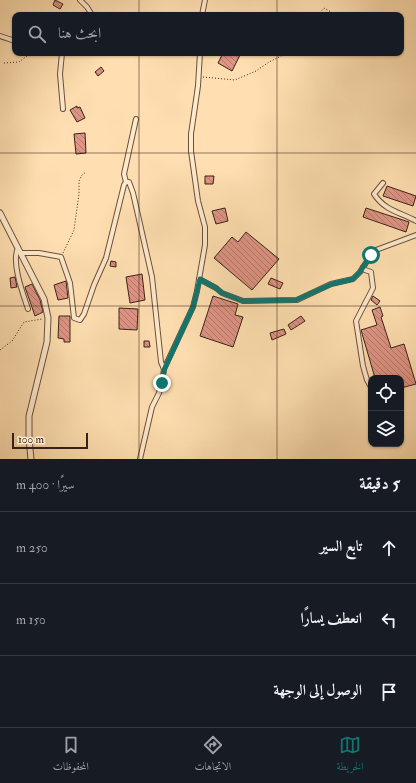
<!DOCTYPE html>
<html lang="ar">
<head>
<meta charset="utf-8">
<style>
	body { margin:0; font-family:"IM FELL Double Pica",Amiri,serif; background:#242831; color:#f1f3f6; direction:rtl }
	.controls { position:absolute; right:12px; bottom:12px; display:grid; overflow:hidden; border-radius:8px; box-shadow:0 1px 3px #0004 }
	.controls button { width:36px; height:36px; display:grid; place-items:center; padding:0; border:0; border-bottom:1px solid #363941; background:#171b24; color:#f1f3f6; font:20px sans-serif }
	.scale { position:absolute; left:12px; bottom:10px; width:76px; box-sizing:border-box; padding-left:4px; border:2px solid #382218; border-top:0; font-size:11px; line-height:14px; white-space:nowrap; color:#382218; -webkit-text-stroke:3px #ffeacc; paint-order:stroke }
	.stop { position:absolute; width:12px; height:12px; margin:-9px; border:3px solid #0f766e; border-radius:50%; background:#fff }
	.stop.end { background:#0f766e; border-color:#fff; box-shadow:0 1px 4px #0008 }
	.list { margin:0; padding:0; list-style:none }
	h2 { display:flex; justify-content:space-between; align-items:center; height:52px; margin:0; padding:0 16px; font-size:17px }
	h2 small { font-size:13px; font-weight:400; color:#9ea1a6 }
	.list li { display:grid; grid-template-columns:26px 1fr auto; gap:12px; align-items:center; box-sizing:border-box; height:72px; padding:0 16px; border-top:1px solid #363941 }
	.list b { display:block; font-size:15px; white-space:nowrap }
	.list em { font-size:13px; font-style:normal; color:#9ea1a6 }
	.icon { flex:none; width:22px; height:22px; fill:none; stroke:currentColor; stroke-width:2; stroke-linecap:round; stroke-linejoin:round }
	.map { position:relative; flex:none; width:416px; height:459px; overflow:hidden; direction:ltr }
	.search { position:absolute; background:#171b24; box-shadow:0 1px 3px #0004; left:12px; right:12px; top:12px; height:44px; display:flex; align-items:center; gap:10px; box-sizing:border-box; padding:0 14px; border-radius:8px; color:#9ea1a6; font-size:15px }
	.sheet { height:268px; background:#171b24 }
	nav { display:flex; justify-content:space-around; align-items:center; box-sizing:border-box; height:56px; border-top:1px solid #363941; background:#171b24; font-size:11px; color:#9ea1a6 }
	nav a { display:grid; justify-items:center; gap:2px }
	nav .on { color:#0f766e }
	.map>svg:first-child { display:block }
	.building { fill:url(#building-back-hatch); stroke:#382218 }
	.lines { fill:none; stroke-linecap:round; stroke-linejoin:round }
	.minor-casing { stroke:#6a513e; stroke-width:6 }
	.tertiary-casing { stroke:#6a513e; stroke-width:7 }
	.path { stroke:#382218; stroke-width:1; stroke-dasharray:1 2; stroke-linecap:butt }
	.minor { stroke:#ffeacc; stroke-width:4 }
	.tertiary { stroke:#ffeacc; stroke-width:5 }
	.route { stroke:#0f766e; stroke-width:5 }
	.grid { fill:none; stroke:#382218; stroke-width:1; stroke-opacity:0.55 }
</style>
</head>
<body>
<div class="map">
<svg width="416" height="459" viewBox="0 0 416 459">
	<defs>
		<pattern id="building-back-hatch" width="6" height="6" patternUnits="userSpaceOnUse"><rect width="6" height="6" fill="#e09586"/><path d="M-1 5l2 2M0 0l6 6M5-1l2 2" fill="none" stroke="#b7796d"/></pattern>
	</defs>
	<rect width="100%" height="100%" fill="#ffdfb1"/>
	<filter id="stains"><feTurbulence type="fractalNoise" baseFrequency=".005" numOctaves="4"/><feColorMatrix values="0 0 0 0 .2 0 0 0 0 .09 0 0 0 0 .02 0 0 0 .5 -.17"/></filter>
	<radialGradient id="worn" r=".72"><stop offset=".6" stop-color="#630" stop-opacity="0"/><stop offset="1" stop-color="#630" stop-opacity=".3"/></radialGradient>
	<!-- building -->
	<g class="building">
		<path d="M55,0L63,4L60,9L53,5Z"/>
		<path d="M223,53H241L232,71L218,63Z"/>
		<path d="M101,67L104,71L98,76L95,72Z"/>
		<path d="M77,106V108L80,107L85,118L77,122L70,110Z"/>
		<path d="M85,133L86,153L76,154L74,134Z"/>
		<path d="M205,176H214L213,184H205Z"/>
		<path d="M387,186L416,196L413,206L383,196Z"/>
		<path d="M225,208L228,221L216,224L212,211Z"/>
		<path d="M366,208L409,222L406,232L363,217Z"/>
		<path d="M246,232L279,259L252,290L214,258L232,237L238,242Z"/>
		<path d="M111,261L116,262V267L110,266Z"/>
		<path d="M142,274L145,300L130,303L126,277Z"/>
		<path d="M15,277L17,287L11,288L10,278Z"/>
		<path d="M271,278L283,283L280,289L268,284Z"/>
		<path d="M66,281L68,298L58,300L54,285Z"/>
		<path d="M32,284L40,300L43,312L35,316L25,287Z"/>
		<path d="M213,296L238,304L235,315L243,317L233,347L200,336Z"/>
		<path d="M373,296L380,301L377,305L371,300Z"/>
		<path d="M380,307L383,316L381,317L391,348L404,344L416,384L401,388V378H375L361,330L377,325L372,310Z"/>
		<path d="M119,308L138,309L137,330L119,329Z"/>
		<path d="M59,316H70V342H64V339L58,338Z"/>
		<path d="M301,316L305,321L291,330L288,325Z"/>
		<path d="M284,329L286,334L272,340L270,333Z"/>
		<path d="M144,341H149L150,347H144Z"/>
	</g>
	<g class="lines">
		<!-- minor casing -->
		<g class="minor-casing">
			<g id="minor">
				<path d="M80,0L87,7L92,15"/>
				<path d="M202,15L205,0"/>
				<path d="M0,36L15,41"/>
				<path d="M62,53L60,74L63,109"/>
				<path d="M126,182L124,174L136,119"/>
				<path d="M383,183L374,194C385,211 400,212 416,221"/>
				<path d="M18,248C11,262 23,294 28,309"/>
				<path d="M22,253H39L61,257L70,283L74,318L80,320L84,314L94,285L106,258L124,185L126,182H129L133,193L152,277L161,362L164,369"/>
				<path d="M363,267L365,270L371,272L373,288L356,321L363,366L367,380L371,387"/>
				<path d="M199,279L216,288L222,293L243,301L297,300L331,284L353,279L360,272L371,255L376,250L416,235"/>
				<path d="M140,459L152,407L159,393L162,383L164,369L193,307L197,291L205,245V227L198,201L191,151V134L198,86L200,53"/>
			</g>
		</g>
		<!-- tertiary casing -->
		<g class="tertiary-casing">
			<path id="tertiary" d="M0,213L44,299L48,318L47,342L29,416V439L31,459"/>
		</g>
		<!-- path -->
		<g class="path">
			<path d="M318,15L324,8L331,12"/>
			<path d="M4,63L19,62L31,53"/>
			<path d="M203,77L235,80L256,71L269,62L287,53"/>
			<path d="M63,253L74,230L79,194V181L82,175L86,172"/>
			<path d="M0,350L12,341L24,322L42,319"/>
		</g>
		<!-- minor -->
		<use href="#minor" class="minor"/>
		<!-- tertiary -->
		<use href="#tertiary" class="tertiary"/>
	</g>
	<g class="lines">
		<!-- route -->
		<path class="route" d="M162,383L164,370L193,307L200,279L216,288L222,293L243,301L296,300L332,284L353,279L360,272L371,255"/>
	</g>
	<!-- grid -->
	<path class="grid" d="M139,0V15M277,0V15M139,53V459M277,53V459M0,153H416M0,306H416"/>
	<rect width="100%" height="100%" filter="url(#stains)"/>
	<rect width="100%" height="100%" fill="url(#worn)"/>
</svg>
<div class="controls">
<button><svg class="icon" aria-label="locate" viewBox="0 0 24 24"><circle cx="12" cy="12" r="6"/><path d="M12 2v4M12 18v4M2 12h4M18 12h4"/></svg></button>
<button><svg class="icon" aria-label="layers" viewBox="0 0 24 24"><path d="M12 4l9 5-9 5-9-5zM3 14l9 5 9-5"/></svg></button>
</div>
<div class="scale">100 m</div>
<div class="stop" style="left:371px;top:255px"></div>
<div class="stop end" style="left:162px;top:383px"></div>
<div class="search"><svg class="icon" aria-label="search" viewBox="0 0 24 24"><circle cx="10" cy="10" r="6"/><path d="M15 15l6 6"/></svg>ابحث هنا</div>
</div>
<section class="sheet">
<h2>5 دقيقة<small>سيرًا · 400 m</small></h2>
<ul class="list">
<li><svg class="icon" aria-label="ahead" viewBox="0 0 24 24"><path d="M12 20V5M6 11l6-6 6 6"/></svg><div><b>تابع السير</b></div><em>250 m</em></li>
<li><svg class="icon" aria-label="left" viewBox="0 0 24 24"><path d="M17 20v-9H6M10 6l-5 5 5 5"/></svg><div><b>انعطف يسارًا</b></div><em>150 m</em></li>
<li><svg class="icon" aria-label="arrive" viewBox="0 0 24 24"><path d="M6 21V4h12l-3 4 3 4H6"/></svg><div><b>الوصول إلى الوجهة</b></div></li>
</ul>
</section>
<nav>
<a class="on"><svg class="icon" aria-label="map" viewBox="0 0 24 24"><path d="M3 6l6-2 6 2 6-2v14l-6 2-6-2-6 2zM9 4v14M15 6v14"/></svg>الخريطة</a>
<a><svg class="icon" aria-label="directions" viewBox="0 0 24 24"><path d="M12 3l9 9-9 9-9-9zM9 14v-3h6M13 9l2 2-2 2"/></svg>الاتجاهات</a>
<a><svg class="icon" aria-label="saved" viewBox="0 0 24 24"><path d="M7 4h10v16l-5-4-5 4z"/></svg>المحفوظات</a>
</nav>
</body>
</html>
